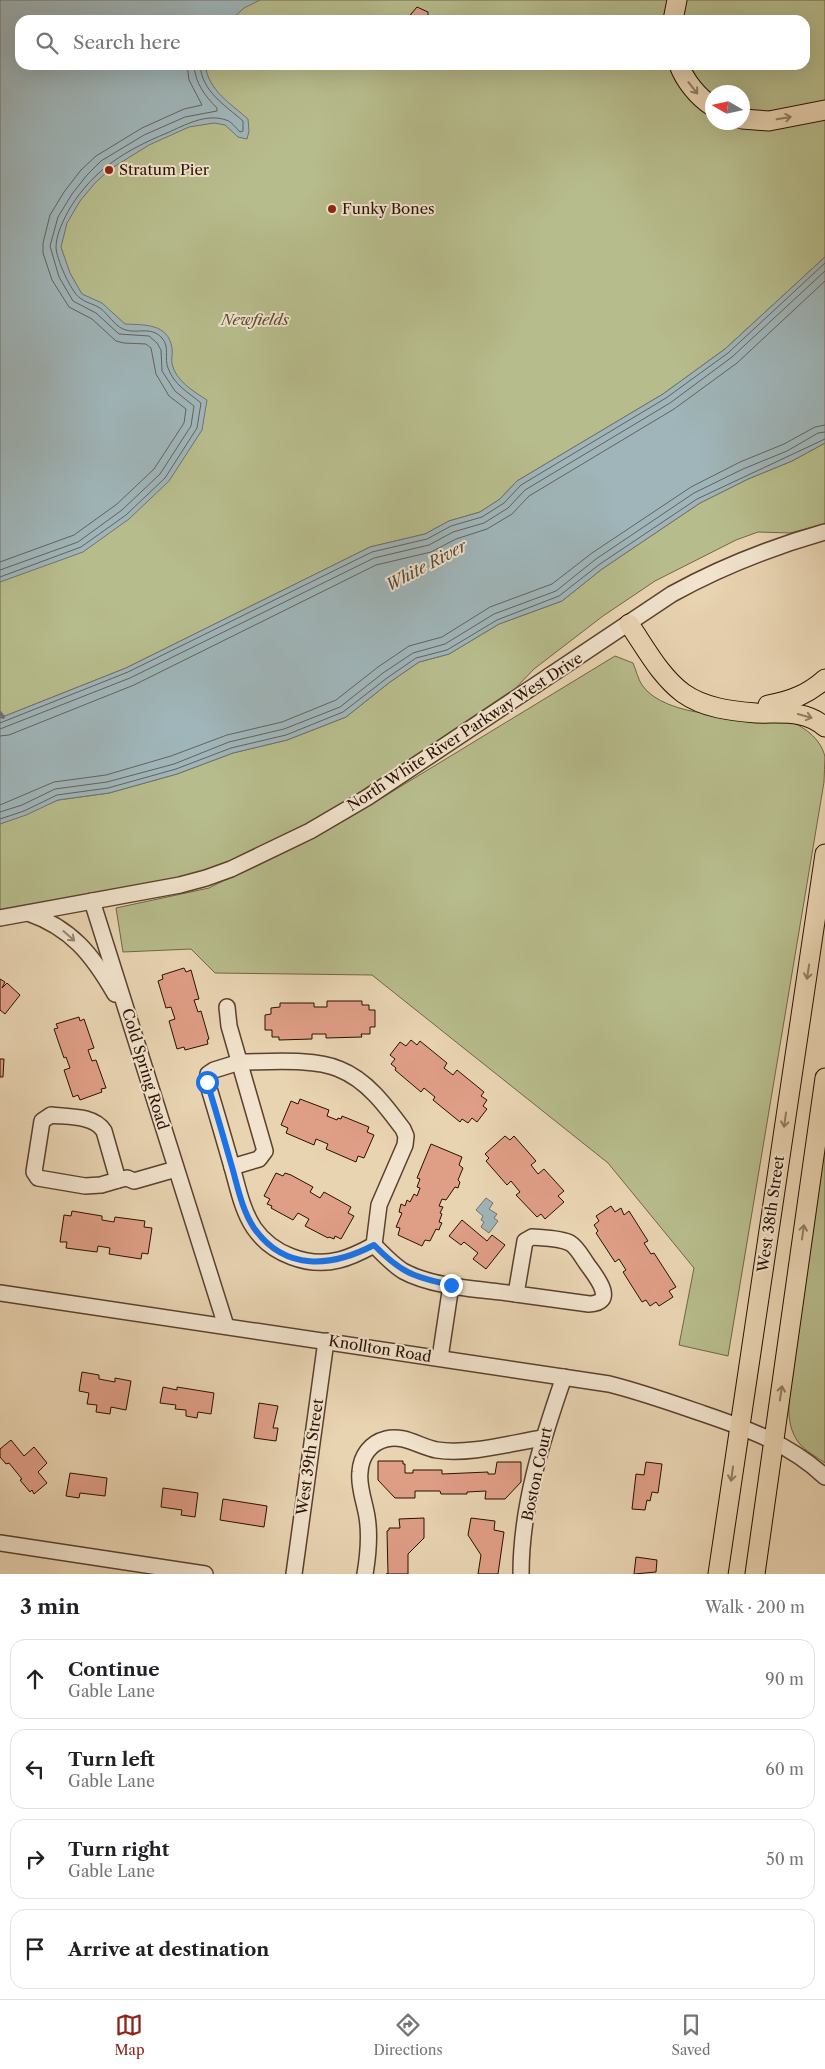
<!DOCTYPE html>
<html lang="en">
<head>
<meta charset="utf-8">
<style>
	body { margin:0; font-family:"Libre Caslon Text",serif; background:#f6f6f6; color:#202124 }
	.compass { position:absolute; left:705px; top:85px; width:45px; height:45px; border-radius:50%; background:#fff; box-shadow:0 5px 20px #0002; rotate:279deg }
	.stop { position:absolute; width:15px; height:15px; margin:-11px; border:4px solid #1a73e8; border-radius:50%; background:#fff }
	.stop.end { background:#1a73e8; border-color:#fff; box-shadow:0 1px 5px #0008 }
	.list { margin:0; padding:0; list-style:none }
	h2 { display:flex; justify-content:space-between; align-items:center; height:65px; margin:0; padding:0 20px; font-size:21px }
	h2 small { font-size:16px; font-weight:400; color:#757577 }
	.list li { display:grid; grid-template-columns:32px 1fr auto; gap:15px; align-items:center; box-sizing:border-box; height:80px; margin:0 10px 10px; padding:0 10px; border:1px solid #e0e0e0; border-radius:15px }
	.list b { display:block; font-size:19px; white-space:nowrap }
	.list p { margin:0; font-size:16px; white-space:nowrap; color:#757577 }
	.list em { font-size:16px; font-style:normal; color:#757577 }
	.icon { flex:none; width:28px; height:28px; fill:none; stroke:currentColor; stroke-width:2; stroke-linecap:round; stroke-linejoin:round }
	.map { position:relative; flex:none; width:825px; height:1574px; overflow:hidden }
	.search { position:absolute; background:#fff; box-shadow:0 5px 20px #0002; left:15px; right:15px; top:15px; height:55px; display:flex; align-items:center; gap:12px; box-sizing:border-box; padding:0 18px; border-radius:15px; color:#757577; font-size:19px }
	.sheet { height:425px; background:#fff }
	nav { display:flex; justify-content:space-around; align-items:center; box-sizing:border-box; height:70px; border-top:1px solid #e0e0e0; background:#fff; font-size:14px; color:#757577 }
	nav a { display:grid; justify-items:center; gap:2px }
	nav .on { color:#8f2418 }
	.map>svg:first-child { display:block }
	.green { fill:#b7bc8c; stroke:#706646; fill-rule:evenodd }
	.water { fill:#9fb5b9; stroke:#70736f }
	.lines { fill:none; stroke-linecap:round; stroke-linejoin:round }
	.shore { stroke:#64625c; stroke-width:1 }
	.stream { stroke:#70736f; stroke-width:4 }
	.building { fill:#df9e86; stroke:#2a1000 }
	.minor-casing { stroke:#5a412c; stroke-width:18 }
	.major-casing { stroke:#2a1000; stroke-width:21 }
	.minor { stroke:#f1e3cd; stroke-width:15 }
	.major { stroke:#e9d4b2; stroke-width:19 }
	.oneway { stroke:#937c62 }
	.oneway2 { stroke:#978471 }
	.route { stroke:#1a73e8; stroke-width:6 }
	.poi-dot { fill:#8f2418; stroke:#f1e3cd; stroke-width:2 }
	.labels { text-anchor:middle; stroke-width:4; stroke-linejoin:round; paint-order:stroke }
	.poi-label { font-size:15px; fill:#2a1000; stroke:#f1e3cd; text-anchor:start }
	.park-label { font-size:15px; font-style:italic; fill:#5b4c31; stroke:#f1e3cd }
	.street-label { font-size:15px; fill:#2a1000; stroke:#f1e3cd }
	.water-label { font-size:16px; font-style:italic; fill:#534a41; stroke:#f1e3cd }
</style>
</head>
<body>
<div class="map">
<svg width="825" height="1574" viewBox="0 0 825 1574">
	<rect width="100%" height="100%" fill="#e9d4b2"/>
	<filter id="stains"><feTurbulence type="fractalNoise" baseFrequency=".004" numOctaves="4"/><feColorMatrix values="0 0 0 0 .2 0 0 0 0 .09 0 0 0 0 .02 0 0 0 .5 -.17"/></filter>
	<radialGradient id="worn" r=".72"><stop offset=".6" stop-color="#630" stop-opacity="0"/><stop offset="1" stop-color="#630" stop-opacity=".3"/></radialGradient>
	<!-- green -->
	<g class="green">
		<path d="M0,0H825V257L725,349L663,394L517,481L500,499L480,512L449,521L425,534L370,547L126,668L0,718ZM20,20H805V65H20ZM712,92H742V122H712Z"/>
		<path d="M825,443V524L790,533L758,532L736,540L655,581L603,616L534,669L512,692L340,805L289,834L205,873L0,913V824L58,800L109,793L177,774L233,753L287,740L346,717L390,682L419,662L449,654L499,624L562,601L602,569L700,503L748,479L792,461Z"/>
		<path d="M615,656L633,663C636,670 638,679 642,685C665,719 748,717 786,720C802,725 821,738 825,757C825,765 824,774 824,782L728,1356L679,1345L694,1268L608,1163L372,975L215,973L191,949L123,952L116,908L209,888L357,813Z"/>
		<path d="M825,1139V1463C817,1457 805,1451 799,1443C787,1428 788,1407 790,1389Z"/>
	</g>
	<!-- water -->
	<g class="water">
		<path d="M0,0H260L244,8L231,20H20V65H205C209,91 230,103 248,119L249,131L247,139L238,137L225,125L214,123L189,127L149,145L109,170L95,183L80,201L67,223L61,247L70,273L82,294L102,303L125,324C144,325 168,323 172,348C173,354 171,359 172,364C176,381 193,391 207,400L202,430L169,481L129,519L83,552L0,582Z"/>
		<path d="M825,257V443L792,461L748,479L700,503L602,569L562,601L499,624L449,654L419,662L390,682L346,717L287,740L233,753L177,774L109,793L58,800L26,815L0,824V718L126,668L370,547L425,534L449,521L480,512L500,499L517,481L663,394L725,349Z"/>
		<path d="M486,1198L493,1203L489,1209L497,1214L494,1218L498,1221L489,1233L481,1227L484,1222L481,1220L483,1216L476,1210Z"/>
	</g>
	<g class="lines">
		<!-- shore -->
		<g class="shore">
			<path d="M0,562L74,535L117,504L154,469L184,423L186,409L169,396L156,374L151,348L146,344L124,343L116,341L92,319L69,307L52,280L43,253V243L50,215L64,192L81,170L96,156L142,128L184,109L202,105L189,80L187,65"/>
			<path d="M0,570L78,542L122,510L160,474L191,426L194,406L175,391L162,371L161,350L157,343L149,336L119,334L96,313L73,301L59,277L50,246L58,217L72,194L87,175L101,161L144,135L185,117L217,111V108C205,96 195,83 194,65"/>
			<path d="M0,577L81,547L126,515L165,478L197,428L201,403C188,392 174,385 168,368C164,358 170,347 162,338C150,325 137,335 123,329C114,325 108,314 100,308C94,304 86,303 80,298C71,292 56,258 56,247C56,234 64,219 70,208C94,169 126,150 167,133C185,125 206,113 226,120C231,121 236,128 240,132L243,131V121C225,105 202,92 200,65"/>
			<path d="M0,723L128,672L372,552L427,539L451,526L482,517L504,503L521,485L666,398L728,353L825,263"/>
			<path d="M0,729L130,678L374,558L429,545L453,532L484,523L508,508L525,490L670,403L732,357L825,271"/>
			<path d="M0,736L9,735L134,685L376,565L431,552L456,539L487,529L512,514L529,496L674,409L737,363L825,281"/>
			<path d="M0,805L54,782L106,775L171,756L227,735L282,722L336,700L378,667L409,646L442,637L490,607L552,584L592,553L691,487L740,462L784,444L815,427L825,425"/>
			<path d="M0,812L22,805L55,789L107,782L174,764L229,742L284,729L340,707L383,673L413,653L445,644L494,614L556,591L596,559L694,493L743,469L787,451L818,433L825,432"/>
			<path d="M0,819L24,811L57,795L108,788L176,769L231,748L286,735L343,712L387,678L416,658L447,650L497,620L559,596L600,564L697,499L825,439"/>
		</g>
		<!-- stream -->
		<path class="stream" d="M0,713L3,717"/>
	</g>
	<!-- building -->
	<g class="building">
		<path d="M417,7L428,12V20H406Z"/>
		<path d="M184,968L186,972L191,970L199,999L194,1000L198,1012L201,1011L209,1039L207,1040L208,1044L185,1050L184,1047L177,1049L169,1021L175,1019L171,1007L166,1008L158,981L163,979L162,975Z"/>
		<path d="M0,979L5,982L2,988L7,983L20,995L5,1014L0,1010Z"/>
		<path d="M327,1001H362V1005H369V1010H375V1027H370V1034H361L362,1037L326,1038V1034H312V1039L279,1040V1037H272V1030H265V1015L271,1014V1008L280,1007V1003H314V1007H327Z"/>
		<path d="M79,1017L80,1021L84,1019L94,1048L88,1050L92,1061L96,1060L106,1088L101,1089L102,1092L80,1100L78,1095L73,1097L64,1070L70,1068L66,1057L64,1058L54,1029L58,1028L56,1024Z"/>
		<path d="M411,1040L417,1045L420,1041L447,1063L444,1068L453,1075L457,1070L484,1092L481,1096L487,1100L483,1106L487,1109L477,1122L472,1118L468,1123L462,1119L460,1122L433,1100L435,1097L424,1088L421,1092L395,1070L396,1068L391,1064L395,1059L390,1055L400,1042L406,1046Z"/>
		<path d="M0,1059H4L3,1077H0Z"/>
		<path d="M300,1099L329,1110L327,1116L337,1120L338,1118L341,1119L342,1116L369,1127L367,1132L374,1135L364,1158L358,1156L356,1162L326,1149L328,1144L316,1139L314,1145L286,1133L288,1128L281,1125L291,1101L298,1104Z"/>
		<path d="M505,1136L510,1140L514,1136L536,1161L531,1165L538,1174L544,1169L564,1191L558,1196L564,1202L545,1219L541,1214L537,1217L516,1195L520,1192L511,1181L507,1185L486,1161L489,1158L485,1154Z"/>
		<path d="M431,1144L462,1157L459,1165L463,1168L458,1180L460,1182L458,1188L455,1187L446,1200L442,1199L439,1206L443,1207L440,1213L442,1214L439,1222L442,1223L440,1227L439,1230L436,1229L430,1241L425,1240L422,1246L398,1235L400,1228L396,1227L402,1213L399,1212L401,1204L405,1206L407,1200L410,1202L414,1194L417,1196L420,1188L417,1187L420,1179L417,1178Z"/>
		<path d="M276,1173L283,1176L285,1173L291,1175L313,1187L310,1192L320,1198L324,1192L351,1207L348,1213L354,1216L341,1239L335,1236L334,1239L329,1237L328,1238L305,1226L309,1219L298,1213L293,1220L271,1208L272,1206L267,1204L270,1199L264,1196Z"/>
		<path d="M611,1206L615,1212L621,1208L624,1215L629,1211L648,1241L644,1243L651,1254L654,1253L676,1287L669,1291L673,1297L659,1306L656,1302L650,1306L646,1300L642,1302L623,1272L626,1270L619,1259L615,1262L596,1233L598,1231L594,1225L599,1221L596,1216Z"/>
		<path d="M72,1211L102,1216V1220L114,1222L115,1217L145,1221L144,1227L152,1228L148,1254L142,1253L141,1259L109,1254L110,1248L98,1246L97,1252L66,1248L67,1242H60L64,1215L71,1216Z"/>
		<path d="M462,1220L487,1241L492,1235L505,1245L486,1269L473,1259L478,1253L464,1242L461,1245L449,1236Z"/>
		<path d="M82,1372L99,1375V1379L115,1382V1378L131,1381L126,1410L111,1407L110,1414L96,1412L97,1405L87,1404L89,1393L79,1391Z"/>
		<path d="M163,1387L177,1390V1387L214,1393L211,1414L198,1412L197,1418L186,1416V1410L175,1409L176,1405L160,1403Z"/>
		<path d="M259,1403L278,1406L273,1428H278L276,1441L254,1438Z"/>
		<path d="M11,1440L24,1456L34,1447L47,1463L38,1472L47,1483L34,1494L32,1490L30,1492L20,1480L22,1479L9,1463L6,1464L0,1457V1449Z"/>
		<path d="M378,1461H403V1464H405V1473H413V1470H442V1474L488,1472V1474H495L497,1462H521V1482L505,1499H485L486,1491L467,1492V1494H441L440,1491H415V1498H395L378,1480Z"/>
		<path d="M646,1462L662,1464L658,1493L652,1492L650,1501L647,1500L645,1510L632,1509L636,1474L644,1475Z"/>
		<path d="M70,1473L107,1478L105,1496L80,1493L79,1498L66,1496Z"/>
		<path d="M163,1488L198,1493L195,1517L181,1515L182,1510L161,1507Z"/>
		<path d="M223,1499L267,1506L264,1527L220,1520Z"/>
		<path d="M424,1518V1538L408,1554V1574H386H388L387,1531L389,1530V1528H400L399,1519Z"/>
		<path d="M471,1518L495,1521L494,1530L504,1532L498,1574H478L481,1555L468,1535Z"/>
		<path d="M636,1557L657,1560L656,1572L634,1574Z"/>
	</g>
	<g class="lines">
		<!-- minor casing -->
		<g class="minor-casing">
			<g id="minor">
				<path d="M92,901L226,1326"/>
				<path d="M28,913C71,928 92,954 115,994"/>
				<path d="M0,918L180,885L206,878L231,869L310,831L368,797L672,594C721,567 772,547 825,532"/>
				<path d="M227,1007L229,1026L265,1151L259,1159L232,1167"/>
				<path d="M240,1062C268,1062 314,1058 339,1069C367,1080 386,1106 403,1129L406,1136L405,1145L379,1205L374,1245C363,1251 352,1257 339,1260C308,1268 272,1254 254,1228C242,1210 238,1188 232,1167C224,1139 216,1111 207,1082L208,1074L214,1070Z"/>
				<path d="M51,1115C68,1117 94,1115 104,1131L118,1180L101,1185L85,1186L38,1178L34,1172L42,1121Z"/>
				<path d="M118,1180L127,1178L134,1181L176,1169"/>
				<path d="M532,1237C543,1238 560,1238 570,1243C577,1247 582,1257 587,1264C594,1274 619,1303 589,1304L516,1294L525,1241Z"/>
				<path d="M374,1245C383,1254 392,1264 403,1271C434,1288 482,1289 516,1294"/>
				<path d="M0,1293L609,1384C641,1392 672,1403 704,1414C748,1429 790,1444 825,1477"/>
				<path d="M440,1358L451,1285"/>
				<path d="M0,1543L205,1574"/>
				<path d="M294,1574L326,1341"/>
				<path d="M365,1574C368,1556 370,1535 367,1517C365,1503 358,1486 360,1472C361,1456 370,1443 386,1439C404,1434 420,1447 437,1450C469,1455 511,1443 543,1438"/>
				<path d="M521,1574C521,1506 542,1440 564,1377"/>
			</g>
		</g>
		<!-- major casing -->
		<g class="major-casing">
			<g id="major">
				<path d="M673,20L677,0"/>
				<path d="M679,65C685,81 698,97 712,106"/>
				<path d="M742,119L769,121L825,110"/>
				<path d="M629,624C645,647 660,676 683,693C704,708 731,711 756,713C781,714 804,709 825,727"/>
				<path d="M768,705C791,701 808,694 825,679"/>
				<path d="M718,1574L825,854"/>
				<path d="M755,1574L825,1078"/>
			</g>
		</g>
		<!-- minor -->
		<use href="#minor" class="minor"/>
		<!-- major -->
		<use href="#major" class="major"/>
	</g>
	<!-- one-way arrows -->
	<defs><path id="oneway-shaft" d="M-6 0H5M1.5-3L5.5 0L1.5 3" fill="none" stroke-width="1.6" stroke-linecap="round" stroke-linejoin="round" transform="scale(1.25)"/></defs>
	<g class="oneway">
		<use href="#oneway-shaft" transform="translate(693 88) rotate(52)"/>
		<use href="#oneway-shaft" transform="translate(784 118) rotate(-10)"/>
		<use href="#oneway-shaft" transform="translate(805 716) rotate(16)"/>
		<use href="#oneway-shaft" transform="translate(808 972) rotate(99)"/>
		<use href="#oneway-shaft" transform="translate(785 1120) rotate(98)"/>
		<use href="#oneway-shaft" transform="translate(803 1232) rotate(-82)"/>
		<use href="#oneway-shaft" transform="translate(781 1393) rotate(-81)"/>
		<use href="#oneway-shaft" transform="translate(732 1474) rotate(98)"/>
	</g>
	<use class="oneway2" href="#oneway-shaft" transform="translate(69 936) rotate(41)"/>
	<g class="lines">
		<!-- route -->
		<path class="route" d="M207,1082C216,1111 224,1139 232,1167C238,1188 242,1210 254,1228C285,1272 332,1267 374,1245C401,1273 414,1277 451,1285"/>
	</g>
	<!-- markers -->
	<g class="poi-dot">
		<circle cx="109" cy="170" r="5"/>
		<circle cx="332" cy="209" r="5"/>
	</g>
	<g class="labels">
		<!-- poi labels -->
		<g class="poi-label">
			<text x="119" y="175">Stratum Pier</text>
			<text x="342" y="214">Funky Bones</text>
		</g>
		<!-- park labels -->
		<g class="park-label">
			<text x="255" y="325">Newfields</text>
		</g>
		<!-- street labels -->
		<g class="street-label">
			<text transform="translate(465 732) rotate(-33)" y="5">North White River Parkway West Drive</text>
			<text transform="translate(145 1069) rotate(73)" y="5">Cold Spring Road</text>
			<text transform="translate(771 1214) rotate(-82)" y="5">West 38th Street</text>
			<text transform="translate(380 1349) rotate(9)" y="5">Knollton Road</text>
			<text transform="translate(310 1457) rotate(-82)" y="5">West 39th Street</text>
			<text transform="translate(537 1474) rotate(-78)" y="5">Boston Court</text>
		</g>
		<!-- water labels -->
		<g class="water-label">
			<text transform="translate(426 565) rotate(-28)" y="6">White River</text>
		</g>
	</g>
	<rect width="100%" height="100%" filter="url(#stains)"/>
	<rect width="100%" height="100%" fill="url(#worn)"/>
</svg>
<svg class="compass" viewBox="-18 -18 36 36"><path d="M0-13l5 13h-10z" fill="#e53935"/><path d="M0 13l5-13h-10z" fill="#757577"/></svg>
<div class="stop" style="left:207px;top:1082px"></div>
<div class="stop end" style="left:451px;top:1285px"></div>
<div class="search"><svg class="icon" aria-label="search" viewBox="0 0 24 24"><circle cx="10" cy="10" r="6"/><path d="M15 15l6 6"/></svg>Search here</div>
</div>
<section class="sheet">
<h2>3 min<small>Walk · 200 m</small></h2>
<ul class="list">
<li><svg class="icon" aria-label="ahead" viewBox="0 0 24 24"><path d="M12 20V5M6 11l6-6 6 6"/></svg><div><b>Continue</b><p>Gable Lane</p></div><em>90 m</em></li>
<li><svg class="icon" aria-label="left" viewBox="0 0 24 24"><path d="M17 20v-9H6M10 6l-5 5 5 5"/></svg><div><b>Turn left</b><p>Gable Lane</p></div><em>60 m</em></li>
<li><svg class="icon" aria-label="right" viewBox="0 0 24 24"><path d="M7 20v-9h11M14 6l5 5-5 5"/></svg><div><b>Turn right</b><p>Gable Lane</p></div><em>50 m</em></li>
<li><svg class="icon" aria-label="arrive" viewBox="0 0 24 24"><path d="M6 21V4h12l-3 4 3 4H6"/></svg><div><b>Arrive at destination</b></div></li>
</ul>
</section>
<nav>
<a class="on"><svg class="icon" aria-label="map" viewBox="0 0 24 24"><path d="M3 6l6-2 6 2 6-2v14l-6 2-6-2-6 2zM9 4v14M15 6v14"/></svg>Map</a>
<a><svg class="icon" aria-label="directions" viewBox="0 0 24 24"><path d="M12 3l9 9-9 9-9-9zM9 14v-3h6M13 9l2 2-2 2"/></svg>Directions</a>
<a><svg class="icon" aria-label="saved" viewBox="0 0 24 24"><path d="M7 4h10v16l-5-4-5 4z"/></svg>Saved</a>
</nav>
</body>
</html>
